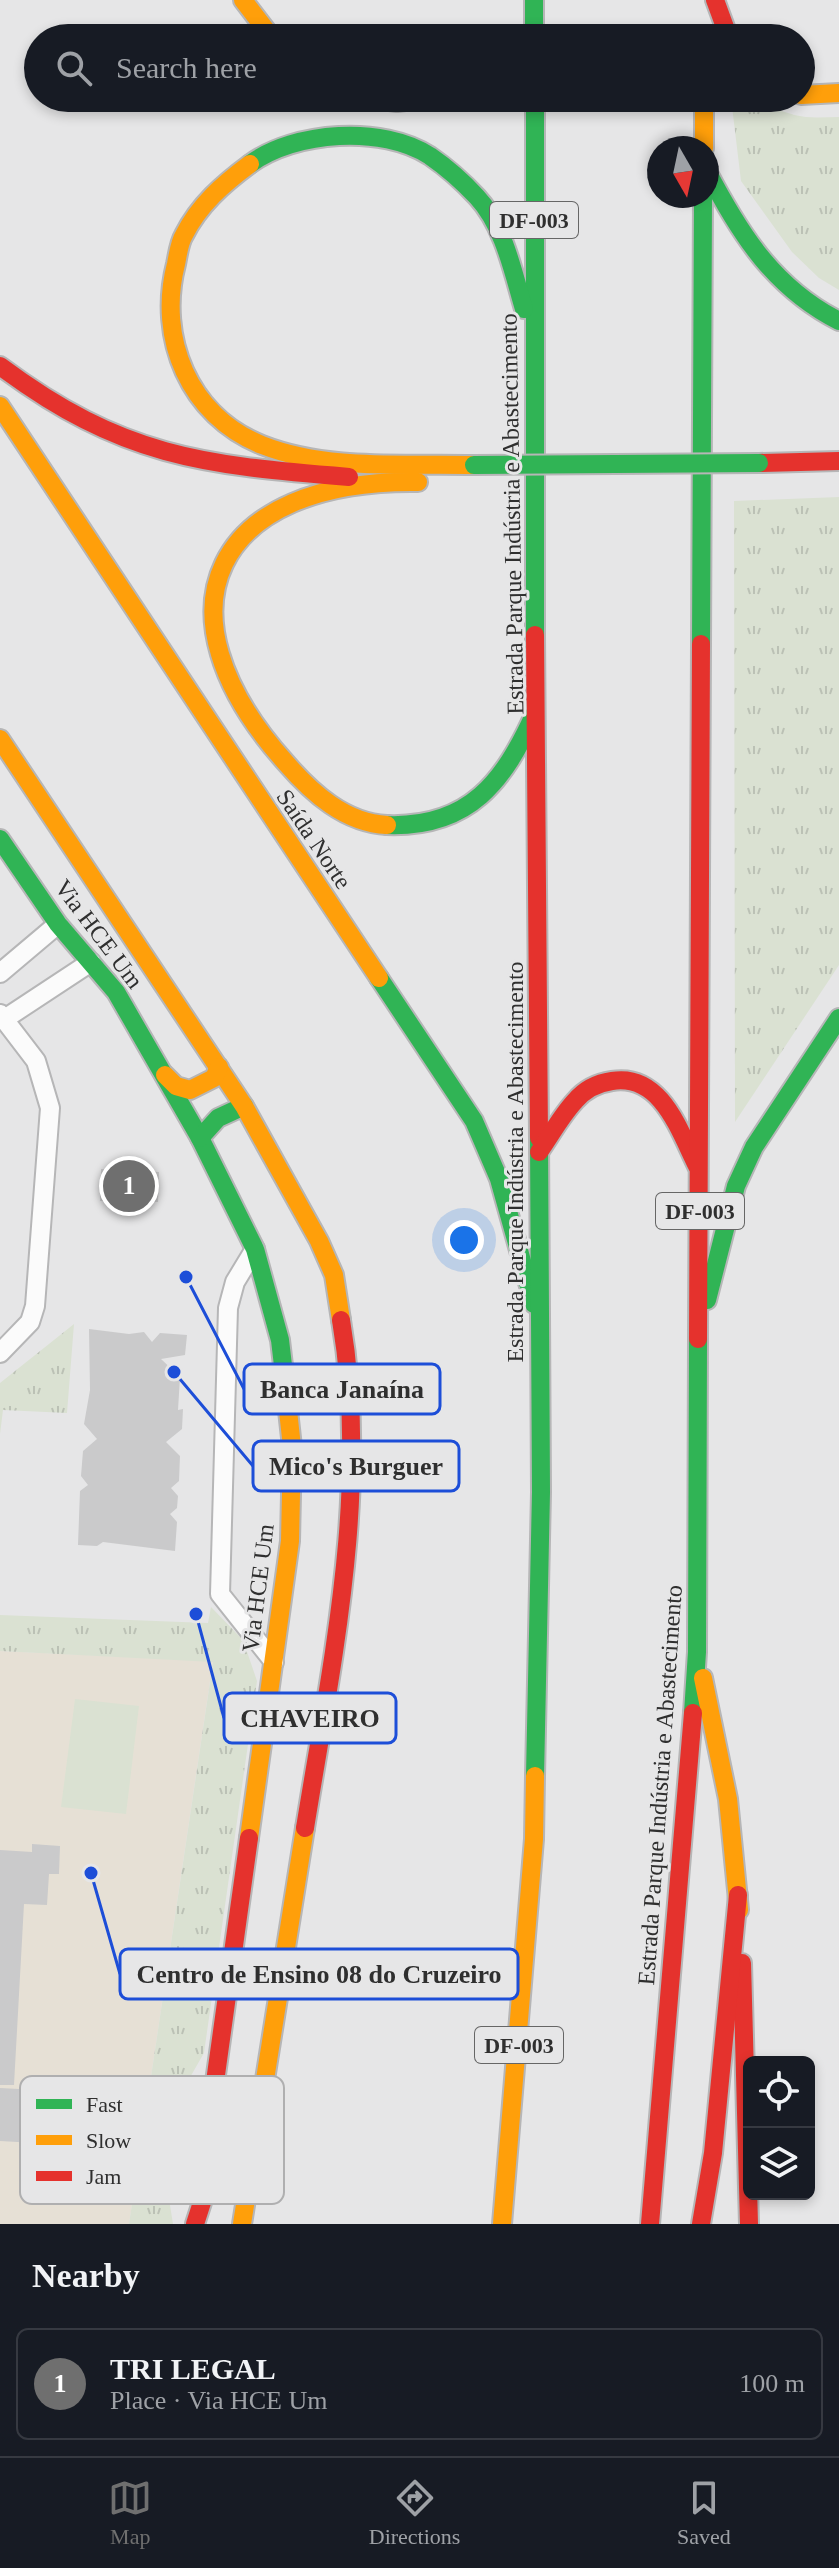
<!DOCTYPE html>
<html lang="en">
<head>
<meta charset="utf-8">
<style>
	body { margin:0; font-family:"Times New Roman",serif; background:#20242c; color:#f1f3f6 }
	.controls { position:absolute; right:24px; bottom:24px; display:grid; overflow:hidden; border-radius:12px; box-shadow:0 4px 12px #0003 }
	.controls button { width:72px; height:72px; display:grid; place-items:center; padding:0; border:0; border-bottom:2px solid #363941; background:#171b24; color:#f1f3f6; font:40px sans-serif }
	.compass { position:absolute; left:647px; top:136px; width:72px; height:72px; border-radius:50%; background:#171b24; box-shadow:0 4px 12px #0003; rotate:171deg }
	.you { position:absolute; left:464px; top:1240px; width:28px; height:28px; margin:-20px; border:6px solid #fff; border-radius:50%; background:#1a73e8; box-shadow:0 0 0 12px #1a73e833 }
	.badge { display:grid; place-items:center; width:52px; height:52px; border-radius:50%; background:#6f6f6f; color:#fff; font-size:26px; font-weight:700 }
	.pin { position:absolute; translate:-50% -50%; border:4px solid #fff; box-shadow:0 2px 8px #0006 }
	.list { margin:0; padding:0; list-style:none }
	h2 { display:flex; justify-content:space-between; align-items:center; height:104px; margin:0; padding:0 32px; font-size:34px }
	h2 small { font-size:26px; font-weight:400; color:#9ea1a6 }
	.list li { display:grid; grid-template-columns:52px 1fr auto; gap:24px; align-items:center; box-sizing:border-box; height:112px; margin:0 16px 16px; padding:0 16px; border:2px solid #363941; border-radius:12px }
	.list b { display:block; font-size:30px; white-space:nowrap }
	.list p { margin:0; font-size:26px; white-space:nowrap; color:#9ea1a6 }
	.list em { font-size:26px; font-style:normal; color:#9ea1a6 }
	.icon { flex:none; width:44px; height:44px; fill:none; stroke:currentColor; stroke-width:2; stroke-linecap:round; stroke-linejoin:round }
	.map { position:relative; flex:none; width:839px; height:2224px; overflow:hidden }
	.search { position:absolute; background:#171b24; box-shadow:0 4px 12px #0003; left:24px; right:24px; top:24px; height:88px; display:flex; align-items:center; gap:20px; box-sizing:border-box; padding:0 28px; border-radius:44px; color:#9ea1a6; font-size:30px }
	.sheet { height:232px; background:#171b24 }
	nav { display:flex; justify-content:space-around; align-items:center; box-sizing:border-box; height:112px; border-top:2px solid #363941; background:#171b24; font-size:22px; color:#9ea1a6 }
	nav a { display:grid; justify-items:center; gap:4px }
	nav .on { color:#6f6f6f }
	.map>svg:first-child { display:block }
	.education { fill:#e6e0d5 }
	.grass { fill:url(#grass-tufts) }
	.garden { fill:#dae1d2 }
	.building { fill:#cacacb }
	.lines { fill:none; stroke-linecap:round; stroke-linejoin:round }
	.street-casing { stroke:#b6b6b7; stroke-width:22 }
	.fast-casing { stroke:#b6b6b7; stroke-width:22 }
	.slow-casing { stroke:#b6b6b7; stroke-width:22 }
	.jam-casing { stroke:#b6b6b7; stroke-width:22 }
	.street { stroke:#fbfbfb; stroke-width:18 }
	.fast { stroke:#30b455; stroke-width:18 }
	.slow { stroke:#ff9f0a; stroke-width:18 }
	.jam { stroke:#e5322d; stroke-width:18 }
	.fast-bridge-casing { stroke:#b6b6b7; stroke-width:22; stroke-linecap:butt }
	.fast-bridge { stroke:#30b455; stroke-width:18 }
	.labels { text-anchor:middle; stroke-width:6; stroke-linejoin:round; paint-order:stroke }
	.shield { fill:#e6e6e7; stroke:#666; stroke-width:2 }
	.shield-label { font-size:22px; font-weight:bold; fill:#2f2f2f }
	.street-label { font-size:24px; fill:#2f2f2f; stroke:#e6e6e7 }
	.key { fill:#e6e6e7; stroke:#afafb0; stroke-width:2 }
	.key-label { font-size:22px; fill:#2f2f2f }
	.leader { fill:none; stroke:#1d4ed8; stroke-width:3 }
	.callout-dot { fill:#1d4ed8; stroke:#e6e6e7; stroke-width:3 }
	.callout { fill:#e6e6e7; stroke:#1d4ed8; stroke-width:3 }
	.callout-label { font-size:26px; text-anchor:middle; font-weight:bold; fill:#2f2f2f }
</style>
</head>
<body>
<div class="map">
<svg width="839" height="2224" viewBox="0 0 839 2224">
	<defs>
		<pattern id="grass-tufts" width="24" height="20" patternUnits="userSpaceOnUse" patternTransform="scale(2)"><rect width="24" height="20" fill="#dae1d2"/><path d="M3 7l-1-3M5 7V3M7 7l1-3M15 17l-1-3M17 17v-4M19 17l1-3" fill="none" stroke="#bbc1b5"/></pattern>
	</defs>
	<rect width="100%" height="100%" fill="#e6e6e7"/>
	<!-- education -->
	<path class="education" d="M0,1651L213,1661L129,2224H0Z"/>
	<!-- grass -->
	<g class="grass">
		<path d="M731,98C762,98 777,113 806,117C817,118 828,117 839,117V290L819,278L792,252L741,181Z"/>
		<path d="M839,497V965L735,1122L734,501Z"/>
		<path d="M74,1324L67,1413L3,1410L0,1434V1383Z"/>
		<path d="M211,1607L243,1640L257,1681L204,2053L181,2093L167,2186L173,2224H129L213,1662L0,1651V1615L208,1623Z"/>
	</g>
	<!-- garden -->
	<path class="garden" d="M75,1699L139,1706L126,1814L61,1807Z"/>
	<!-- building -->
	<g class="building">
		<path d="M101,1169L159,1172L158,1202L100,1201Z"/>
		<path d="M89,1329L129,1334L144,1332L152,1342L160,1333L187,1335L185,1355L161,1359L180,1377L178,1410L183,1409L182,1429L166,1442L180,1456L179,1481L171,1488L178,1496L177,1508L170,1514L177,1522L175,1551L103,1542L97,1546L78,1545L80,1491L88,1485L81,1476L83,1451L97,1439L84,1424L90,1390Z"/>
		<path d="M32,1844L60,1846L59,1874H49L47,1905L24,1904L14,2085H0V1850L32,1852Z"/>
		<path d="M0,2088L38,2090L35,2143L0,2141Z"/>
	</g>
	<g class="lines">
		<!-- street casing -->
		<g class="street-casing">
			<g id="street">
				<path d="M0,973L58,924"/>
				<path d="M0,1014L36,1061L50,1108L35,1306L30,1322L0,1353"/>
				<path d="M3,1020L91,962"/>
				<path d="M255,1249L235,1282L228,1308L220,1594L274,1662"/>
			</g>
		</g>
		<!-- fast casing -->
		<g class="fast-casing">
			<g id="fast">
				<path d="M534,0V38"/>
				<path d="M535,98V635"/>
				<path d="M250,164C295,131 382,125 430,156C446,167 464,183 477,197C504,226 513,272 524,309"/>
				<path d="M707,171C740,234 774,288 839,321"/>
				<path d="M701,644L703,196"/>
				<path d="M387,825C470,828 504,781 535,713"/>
				<path d="M0,839L58,924L116,992L200,1138L255,1249L280,1340L284,1374"/>
				<path d="M379,978L474,1121L499,1179L534,1304"/>
				<path d="M200,1138L218,1118L244,1106"/>
				<path d="M707,1300L736,1186L754,1147L839,1018"/>
				<path d="M693,1713L697,1652L698,1339"/>
				<path d="M535,1776L541,1492L539,1138"/>
				<path d="M214,2089L226,2115L243,2120L260,2114"/>
			</g>
		</g>
		<!-- slow casing -->
		<g class="slow-casing">
			<g id="slow">
				<path d="M243,0L272,38"/>
				<path d="M801,95L839,93"/>
				<path d="M704,98V148"/>
				<path d="M250,164C223,184 199,205 184,235C179,243 178,255 176,264C157,338 189,416 262,445C328,471 405,463 474,465"/>
				<path d="M0,406L379,978"/>
				<path d="M0,739L244,1106L319,1241L334,1275L341,1320"/>
				<path d="M387,825C345,823 312,793 286,763C148,609 215,479 418,482"/>
				<path d="M165,1075L176,1086L190,1090L214,1078L219,1067"/>
				<path d="M703,1678L728,1799L739,1910"/>
				<path d="M249,1838L290,1541L292,1447L284,1374"/>
				<path d="M242,2224L305,1828"/>
				<path d="M502,2224L534,1839L535,1776"/>
			</g>
		</g>
		<!-- jam casing -->
		<g class="jam-casing">
			<g id="jam">
				<path d="M715,0L729,38"/>
				<path d="M367,98L397,102L429,98"/>
				<path d="M0,366C122,457 202,465 349,477"/>
				<path d="M759,463L839,461"/>
				<path d="M535,635L539,1138"/>
				<path d="M539,1152C551,1135 561,1116 575,1101C585,1089 598,1083 612,1081C661,1073 679,1130 697,1166"/>
				<path d="M698,1339L701,644"/>
				<path d="M305,1828C332,1661 370,1490 341,1320"/>
				<path d="M742,1963L749,2224"/>
				<path d="M195,2224L205,2193L214,2089L249,1838"/>
				<path d="M650,2224L693,1713"/>
				<path d="M701,2224L713,2153L738,1895"/>
			</g>
		</g>
		<!-- street -->
		<use href="#street" class="street"/>
		<!-- fast -->
		<use href="#fast" class="fast"/>
		<!-- slow -->
		<use href="#slow" class="slow"/>
		<!-- jam -->
		<use href="#jam" class="jam"/>
		<!-- fast-bridge casing -->
		<g class="fast-bridge-casing">
			<path id="fast-bridge" d="M474,465L759,463"/>
		</g>
		<!-- fast-bridge -->
		<use href="#fast-bridge" class="fast-bridge"/>
	</g>
	<g class="labels">
		<!-- shield labels -->
		<g class="shield">
			<rect x="490" y="202" width="88" height="36" rx="6"/>
			<rect x="656" y="1193" width="88" height="36" rx="6"/>
			<rect x="475" y="2027" width="88" height="36" rx="6"/>
		</g>
		<g class="shield-label">
			<text x="534" y="228">DF-003</text>
			<text x="700" y="1219">DF-003</text>
			<text x="519" y="2053">DF-003</text>
		</g>
		<!-- street labels -->
		<g class="street-label">
			<text transform="translate(512 514) rotate(-91)" y="8">Estrada Parque Indústria e Abastecimento</text>
			<text transform="translate(314 839) rotate(56)" y="8">Saída Norte</text>
			<text transform="translate(99 934) rotate(53)" y="8">Via HCE Um</text>
			<text transform="translate(515 1162) rotate(-90)" y="8">Estrada Parque Indústria e Abastecimento</text>
			<text transform="translate(258 1588) rotate(-83)" y="8">Via HCE Um</text>
			<text transform="translate(660 1785) rotate(-86)" y="8">Estrada Parque Indústria e Abastecimento</text>
		</g>
	</g>
	<!-- legend -->
	<rect x="20" y="2076" width="264" height="128" rx="12" class="key"/>
	<rect x="36" y="2099" width="36" height="10" fill="#30b455"/>
	<rect x="36" y="2135" width="36" height="10" fill="#ff9f0a"/>
	<rect x="36" y="2171" width="36" height="10" fill="#e5322d"/>
	<g class="key-label">
		<text x="86" y="2112">Fast</text>
		<text x="86" y="2148">Slow</text>
		<text x="86" y="2184">Jam</text>
	</g>
	<!-- callouts -->
	<path class="leader" d="M186 1277L244 1389M174 1372L253 1466M196 1614L224 1718M91 1873L120 1974"/>
	<g class="callout-dot">
		<circle cx="186" cy="1277" r="8"/>
		<circle cx="174" cy="1372" r="8"/>
		<circle cx="196" cy="1614" r="8"/>
		<circle cx="91" cy="1873" r="8"/>
	</g>
	<g class="callout">
		<rect x="244" y="1364" width="196" height="50" rx="8"/>
		<rect x="253" y="1441" width="206" height="50" rx="8"/>
		<rect x="224" y="1693" width="172" height="50" rx="8"/>
		<rect x="120" y="1949" width="398" height="50" rx="8"/>
	</g>
	<g class="callout-label">
		<text x="342" y="1398">Banca Janaína</text>
		<text x="356" y="1475">Mico's Burguer</text>
		<text x="310" y="1727">CHAVEIRO</text>
		<text x="319" y="1983">Centro de Ensino 08 do Cruzeiro</text>
	</g>
</svg>
<div class="controls">
<button><svg class="icon" aria-label="locate" viewBox="0 0 24 24"><circle cx="12" cy="12" r="6"/><path d="M12 2v4M12 18v4M2 12h4M18 12h4"/></svg></button>
<button><svg class="icon" aria-label="layers" viewBox="0 0 24 24"><path d="M12 4l9 5-9 5-9-5zM3 14l9 5 9-5"/></svg></button>
</div>
<svg class="compass" viewBox="-18 -18 36 36"><path d="M0-13l5 13h-10z" fill="#e53935"/><path d="M0 13l5-13h-10z" fill="#9ea1a6"/></svg>
<div class="you"></div>
<div class="pin badge" style="left:129px;top:1186px">1</div>
<div class="search"><svg class="icon" aria-label="search" viewBox="0 0 24 24"><circle cx="10" cy="10" r="6"/><path d="M15 15l6 6"/></svg>Search here</div>
</div>
<section class="sheet">
<h2>Nearby<small></small></h2>
<ul class="list">
<li><span class="badge">1</span><div><b>TRI LEGAL</b><p>Place · Via HCE Um</p></div><em>100 m</em></li>
</ul>
</section>
<nav>
<a class="on"><svg class="icon" aria-label="map" viewBox="0 0 24 24"><path d="M3 6l6-2 6 2 6-2v14l-6 2-6-2-6 2zM9 4v14M15 6v14"/></svg>Map</a>
<a><svg class="icon" aria-label="directions" viewBox="0 0 24 24"><path d="M12 3l9 9-9 9-9-9zM9 14v-3h6M13 9l2 2-2 2"/></svg>Directions</a>
<a><svg class="icon" aria-label="saved" viewBox="0 0 24 24"><path d="M7 4h10v16l-5-4-5 4z"/></svg>Saved</a>
</nav>
</body>
</html>
